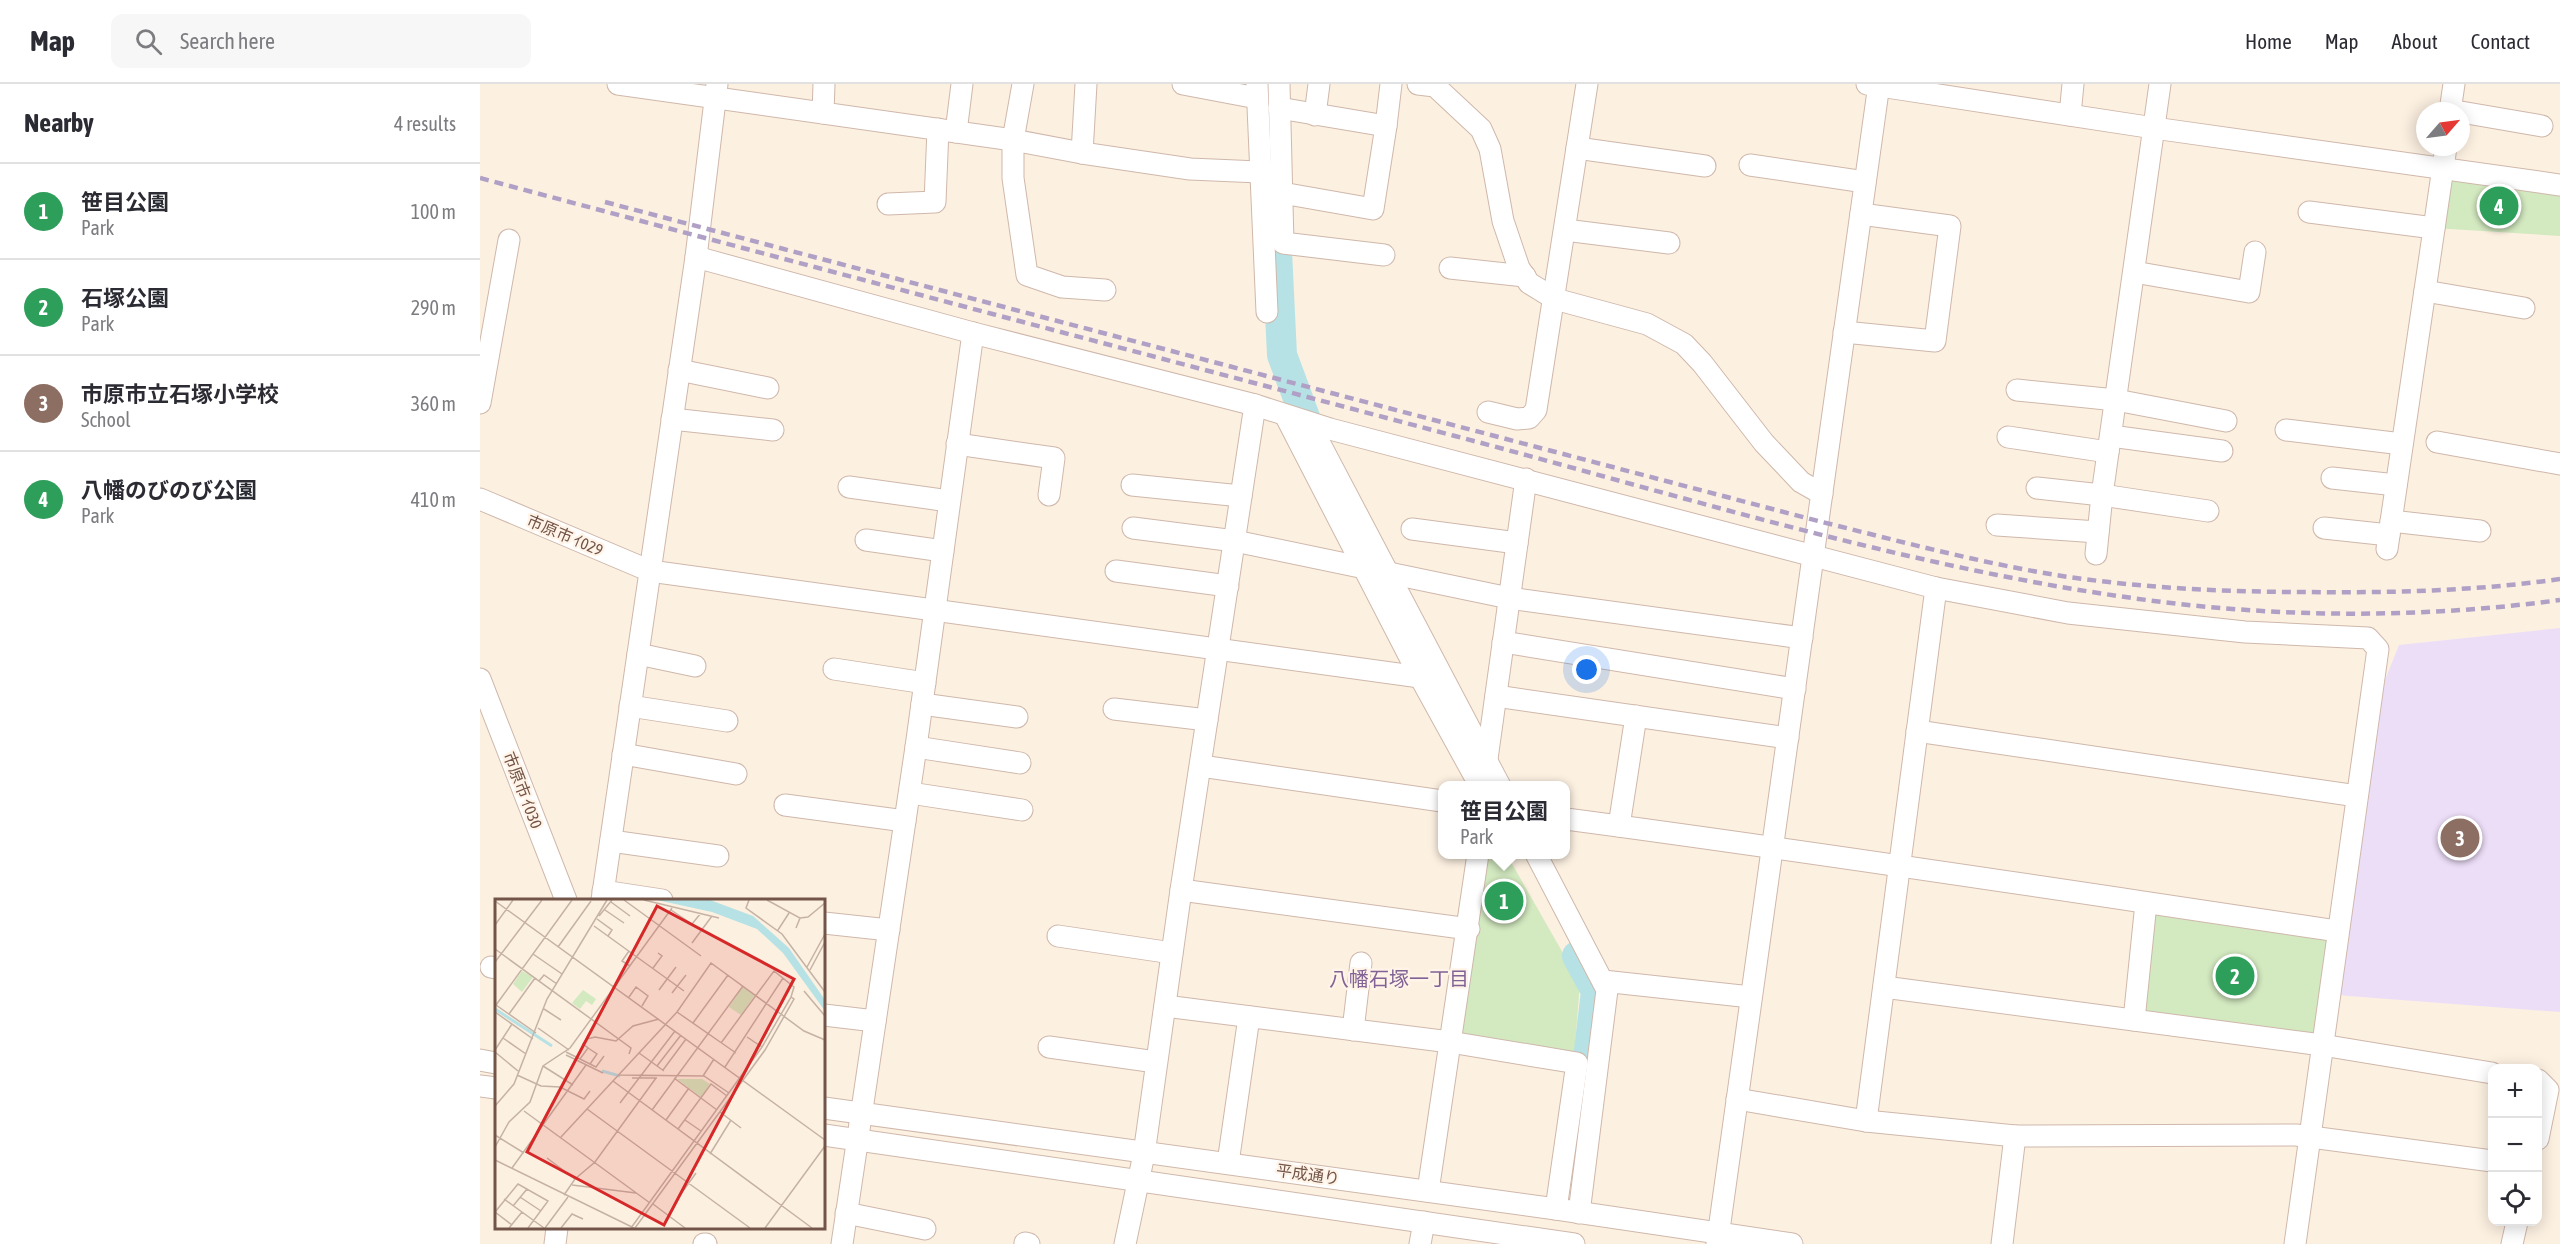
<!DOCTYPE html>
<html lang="en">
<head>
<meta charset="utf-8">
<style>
	body { margin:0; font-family:"Asap Condensed","Noto Sans JP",sans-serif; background:#f7f7f7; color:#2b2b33 }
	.controls { position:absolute; right:18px; bottom:18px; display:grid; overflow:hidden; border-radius:12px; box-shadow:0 3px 15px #0003 }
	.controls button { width:54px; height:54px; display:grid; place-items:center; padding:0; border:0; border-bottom:2px solid #e1e1e2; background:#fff; color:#2b2b33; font:30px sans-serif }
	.compass { position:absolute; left:1936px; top:18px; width:54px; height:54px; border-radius:50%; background:#fff; box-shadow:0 3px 15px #0003; rotate:62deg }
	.you { position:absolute; left:1107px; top:586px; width:21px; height:21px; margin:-15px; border:4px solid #fff; border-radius:50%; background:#1a73e8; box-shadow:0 0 0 9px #1a73e833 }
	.badge { display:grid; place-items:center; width:39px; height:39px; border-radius:50%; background:#e75e45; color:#fff; font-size:20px; font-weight:700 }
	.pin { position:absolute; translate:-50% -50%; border:3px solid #fff; box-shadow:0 2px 6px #0006 }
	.popup { position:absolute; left:958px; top:697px; width:132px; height:78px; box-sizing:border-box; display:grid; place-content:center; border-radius:12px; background:#fff; filter:drop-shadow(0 2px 4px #0005); font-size:20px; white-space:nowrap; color:#7c7c81 }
	.popup b { font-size:22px; color:#2b2b33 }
	.popup::after { content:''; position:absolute; left:50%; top:100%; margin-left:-12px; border:12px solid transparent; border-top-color:#fff }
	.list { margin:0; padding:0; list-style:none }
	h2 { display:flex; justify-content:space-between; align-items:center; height:78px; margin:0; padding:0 24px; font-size:26px }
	h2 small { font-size:20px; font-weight:400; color:#7c7c81 }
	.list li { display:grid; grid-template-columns:39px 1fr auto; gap:18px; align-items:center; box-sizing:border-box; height:96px; padding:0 24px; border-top:2px solid #e1e1e2 }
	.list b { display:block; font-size:22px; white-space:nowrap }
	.list p { margin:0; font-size:20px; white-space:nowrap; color:#7c7c81 }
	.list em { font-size:20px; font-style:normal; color:#7c7c81 }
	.icon { flex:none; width:33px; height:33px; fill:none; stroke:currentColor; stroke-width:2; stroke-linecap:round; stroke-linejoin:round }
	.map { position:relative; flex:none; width:2080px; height:1160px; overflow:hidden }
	header { display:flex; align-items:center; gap:36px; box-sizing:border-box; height:84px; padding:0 30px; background:#fff; border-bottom:2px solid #e1e1e2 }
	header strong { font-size:28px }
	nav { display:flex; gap:33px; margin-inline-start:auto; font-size:21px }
	.search { width:420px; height:54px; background:#f7f7f7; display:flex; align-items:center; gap:15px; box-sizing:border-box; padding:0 21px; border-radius:12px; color:#7c7c81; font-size:22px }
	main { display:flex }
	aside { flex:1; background:#fff }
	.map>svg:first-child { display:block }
	.education { fill:#eddef8 }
	.green { fill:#d3e9c0 }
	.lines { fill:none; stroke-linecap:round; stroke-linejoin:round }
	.river { stroke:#b6e2e5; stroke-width:30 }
	.minor-casing { stroke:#cfb8ab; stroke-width:23 }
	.minor { stroke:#fff; stroke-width:21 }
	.rail { stroke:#b1a0c5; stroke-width:4.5; stroke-dasharray:9 6; stroke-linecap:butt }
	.labels { text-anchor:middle; stroke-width:4.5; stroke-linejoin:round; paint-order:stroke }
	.street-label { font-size:16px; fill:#735448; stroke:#fff4e7 }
	.quarter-label { font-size:20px; fill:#826396; stroke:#fff4e7 }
	.inset-river { fill:none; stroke:#b6e2e5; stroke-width:3 }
	.inset-road { fill:none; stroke:#c5b2a4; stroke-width:1.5 }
	.view { fill:#d62828; fill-opacity:0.15; stroke:#d62828; stroke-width:3 }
	.inset-edge { fill:none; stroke:#735448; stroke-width:3 }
</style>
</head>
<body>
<header>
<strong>Map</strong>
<div class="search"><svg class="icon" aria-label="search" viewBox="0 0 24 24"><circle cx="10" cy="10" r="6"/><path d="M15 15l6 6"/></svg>Search here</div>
<nav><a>Home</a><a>Map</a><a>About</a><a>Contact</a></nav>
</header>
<main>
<aside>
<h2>Nearby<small>4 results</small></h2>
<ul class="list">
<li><span class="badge" style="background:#2e9e5b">1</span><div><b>笹目公園</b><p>Park</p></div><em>100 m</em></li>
<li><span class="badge" style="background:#2e9e5b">2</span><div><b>石塚公園</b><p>Park</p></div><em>290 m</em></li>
<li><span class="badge" style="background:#8d6e63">3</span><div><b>市原市立石塚小学校</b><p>School</p></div><em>360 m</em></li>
<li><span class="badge" style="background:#2e9e5b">4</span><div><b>八幡のびのび公園</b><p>Park</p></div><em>410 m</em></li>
</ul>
</aside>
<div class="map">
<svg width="2080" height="1160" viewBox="0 0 2080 1160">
	<rect width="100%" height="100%" fill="#fcf0e1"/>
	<!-- education -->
	<path class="education" d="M2080,544V928L1856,911L1905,596L1919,561Z"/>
	<!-- green -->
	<g class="green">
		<path d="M1963,83L2080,101V152L1954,144Z"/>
		<path d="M1001,771H1027L1100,899L1094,974L975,955Z"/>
		<path d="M1670,824L1854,850L1839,957L1658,933Z"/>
	</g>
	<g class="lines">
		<!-- river -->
		<g class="river">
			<path d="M795,126L802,271L836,363"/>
			<path d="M1097,872L1116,907L1108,975"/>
		</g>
		<!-- minor casing -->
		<g class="minor-casing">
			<g id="minor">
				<path d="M138,0L533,56L602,69L710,85L779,88"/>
				<path d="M543,0L533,56V94L547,191L582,203L625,206"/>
				<path d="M703,0L777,14"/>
				<path d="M777,0L787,228"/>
				<path d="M799,0L803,159L904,171"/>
				<path d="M938,0L955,2L1001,45L1010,65L1023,137L1039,184L1049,199L1075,215L1167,240L1204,260L1222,279L1284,359L1321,398L1342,410"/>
				<path d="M1387,0L1674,44L2080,101"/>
				<path d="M799,24L906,42L911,0"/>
				<path d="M1970,27L1974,0"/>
				<path d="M1981,28L2062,42"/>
				<path d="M343,29L344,0"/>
				<path d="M835,31L839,0"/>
				<path d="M1590,31L1593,0"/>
				<path d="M476,48L482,0"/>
				<path d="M1097,64L1225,82"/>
				<path d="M602,69L606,0"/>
				<path d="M1270,81L1385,98"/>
				<path d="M802,109L893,125L906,42"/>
				<path d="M408,120L455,118L458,45"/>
				<path d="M1829,128L1954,144"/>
				<path d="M1085,146L1189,159"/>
				<path d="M216,173L493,249L775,321L850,345L1456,504L1588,529L1765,548L1888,554L1898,565L1815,1160"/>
				<path d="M970,184L1045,192"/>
				<path d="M1654,188L1769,208L1775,168"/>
				<path d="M1945,207L2044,224"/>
				<path d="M1364,248L1455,257L1470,142L1381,130"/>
				<path d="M199,286L288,304"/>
				<path d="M1537,306L1636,316L1746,337"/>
				<path d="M0,319L29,156"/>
				<path d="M1008,328L1037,335L1049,334L1056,326L1107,0"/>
				<path d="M805,331L940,593L1000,702"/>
				<path d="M192,335L293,346"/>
				<path d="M829,339L1020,702"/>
				<path d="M1806,346L1922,360"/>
				<path d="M1631,352L1742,367"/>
				<path d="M1528,353L1628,368"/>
				<path d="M1957,358L2080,380"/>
				<path d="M477,360L574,374L569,411"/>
				<path d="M1852,394L1916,401"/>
				<path d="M652,401L761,412"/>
				<path d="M369,403L469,417"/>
				<path d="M1557,404L1622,411L1728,427"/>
				<path d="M0,415L170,487L940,593"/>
				<path d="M1911,437L2000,447"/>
				<path d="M1517,441L1618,448"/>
				<path d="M653,444L755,457L1029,514L1322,554"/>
				<path d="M1844,444L1909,451"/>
				<path d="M932,445L1037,459"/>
				<path d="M386,456L463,467"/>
				<path d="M1907,465L1966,63"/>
				<path d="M1616,470L1622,411L1680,0"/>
				<path d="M636,487L748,502"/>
				<path d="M1023,558L1315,605"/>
				<path d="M158,570L215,582"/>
				<path d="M354,585L445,599"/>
				<path d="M0,595L86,816"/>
				<path d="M1016,612L1308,654"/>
				<path d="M442,620L537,633"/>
				<path d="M150,622L247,637"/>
				<path d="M634,625L727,636"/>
				<path d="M1437,647L1877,712"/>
				<path d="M436,663L540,679"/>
				<path d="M143,670L256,690"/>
				<path d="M1007,675L1046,395"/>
				<path d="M721,682L962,717"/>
				<path d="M430,709L542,726"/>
				<path d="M305,721L425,737"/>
				<path d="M1086,735C1344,769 1601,809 1858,847"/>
				<path d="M1139,742L1156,632"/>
				<path d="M131,757L238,772"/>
				<path d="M1056,770L1127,906L1099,1129"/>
				<path d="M701,806L989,845"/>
				<path d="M123,807L182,816"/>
				<path d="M122,816L216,173L237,0"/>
				<path d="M344,839L409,846"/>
				<path d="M578,852L692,869"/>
				<path d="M11,883L16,884"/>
				<path d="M1123,897L1271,913"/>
				<path d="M1404,903L1842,961L2012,989"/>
				<path d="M685,922L970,958L1097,979L1076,1125"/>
				<path d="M344,931L395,937"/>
				<path d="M1654,936L1666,819"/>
				<path d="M873,946L881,879"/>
				<path d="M569,963L676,978"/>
				<path d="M0,976L16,979"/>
				<path d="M2058,996L2068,1006L2058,1055"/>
				<path d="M0,1002L16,1004"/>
				<path d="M1257,1015L1386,1037L1535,1052L1816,1051L2012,1077"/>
				<path d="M344,1024L1076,1125L1312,1160"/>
				<path d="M1386,1037L1456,504"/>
				<path d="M344,1051L1094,1160"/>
				<path d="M748,1079L769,933"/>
				<path d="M948,1107L998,770"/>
				<path d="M366,1129L445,1145"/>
				<path d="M545,1159L549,1160"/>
				<path d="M75,1160L77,1144"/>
				<path d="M224,1160H226"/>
				<path d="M362,1160L436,663L493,249"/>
				<path d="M645,1160L664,1070L701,806L775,321"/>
				<path d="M940,1160L944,1138"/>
				<path d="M1237,1160L1399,0"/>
				<path d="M1522,1160L1535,1052"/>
				<path d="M2032,1160L2037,1138"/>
			</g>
		</g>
		<!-- minor -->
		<use href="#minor" class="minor"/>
		<!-- rail -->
		<g class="rail">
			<path d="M0,94C325,181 650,266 975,352C1199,411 1422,482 1652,514C1793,534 1939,535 2080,516"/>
			<path d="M125,118L1338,437C1419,457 1500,479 1582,492C1662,504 1745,508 1826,508C1911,509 1996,507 2080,495"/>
		</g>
	</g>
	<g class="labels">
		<!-- street labels -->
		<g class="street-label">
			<text transform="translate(85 451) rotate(23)" y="6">市原市 ｲ029</text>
			<text transform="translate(43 706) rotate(69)" y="6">市原市 ｲ030</text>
			<text transform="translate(828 1090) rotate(8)" y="6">平成通り</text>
		</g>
		<!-- quarter labels -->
		<g class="quarter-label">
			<text x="919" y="902">八幡石塚一丁目</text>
		</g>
	</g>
	<!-- overview -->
	<g transform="translate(15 815)">
		<rect width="330" height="330" fill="#fcf0e1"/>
		<path d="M27,72L38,78L27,93L18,85ZM248,88L260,96L246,116L234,108ZM88,91L101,100L97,106L91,102L85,110L77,104ZM182,180H207L215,185L206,198Z" fill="#d3e9c0"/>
		<path d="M162,1H215L258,17L294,49L330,101V112L288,54L262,30L217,13Z" fill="#b6e2e5"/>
		<path class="inset-river" d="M0,110L57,147M107,172L125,177"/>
		<path class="inset-road" d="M129,1L206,57M149,1L224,19M254,1L251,9L287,35L330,93M272,1L305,19L301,29M0,2L330,241M116,3L135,17M110,11L129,24M176,11L197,25L206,14M104,17L117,1M305,19L313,18L330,4M102,20L117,31L113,37M0,26L18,1M99,27L189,92M283,31L294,14M197,44L217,17M63,48L96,2M0,50L136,149L134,155M134,52L127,62L135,67M38,55L67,75M0,63L47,1M312,68L330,35M158,69L167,57L163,54M315,71L330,43M44,82L49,76L62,85M164,91L181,68M309,92L330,117M177,94L191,76M134,98L141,88L153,97L147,107M1,106L77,1M1,106L41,134M49,110L66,121M0,113L38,140M182,113L241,154M14,115L40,79M198,124L233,76M43,129L74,151M252,138L267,148M8,139L31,155M226,144L279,72L299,88L296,98M93,149L102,155L95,165M0,151L17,125M0,153L23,172M71,153L101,168L109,157M144,154L169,172M71,156L108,174M85,160L93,149L88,145L92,140L100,138L121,142L138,127L164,120M48,167L78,186M162,167L186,136M230,168L288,79M168,171L191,140M22,176L46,187L65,188L89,200L95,192M124,176L209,177L234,194M208,177L219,160M137,179H162M179,179L222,211M118,182L317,329M125,204L180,132M0,207L19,185L52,100L112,1M92,210L255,329M157,211L248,87M29,212L155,304M225,213L246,229M171,221L194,189M190,221L206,232M183,230L216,185L232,197M0,236L29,254M66,238L182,113L216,64L309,132L330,141M0,248L14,223L35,203L48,167L75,149L177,9M215,255L236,221M52,259L80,280M0,261L139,329M17,269L91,166M77,286L141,294M69,296L80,280L100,263L161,179M25,298L46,312M183,299L201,274M9,300L49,329M158,305L190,329M18,307L32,290M0,313L23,285L53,302L33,329M0,313L17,326M14,329L27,313M50,329L73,298M66,329L77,315L88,320M136,329L267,148L296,98L299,100L270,151L140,329M270,329L330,247"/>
		<path class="view" d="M162,7L299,80L169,326L32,253Z"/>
		<rect width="330" height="330" class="inset-edge"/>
	</g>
</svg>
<div class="controls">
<button>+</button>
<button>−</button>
<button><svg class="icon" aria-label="locate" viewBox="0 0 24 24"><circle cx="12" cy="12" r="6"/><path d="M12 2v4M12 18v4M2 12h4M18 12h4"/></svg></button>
</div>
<svg class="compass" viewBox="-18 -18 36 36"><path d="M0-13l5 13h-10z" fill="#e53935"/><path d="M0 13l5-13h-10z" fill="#7c7c81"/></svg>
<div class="you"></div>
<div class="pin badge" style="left:1024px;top:817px;background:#2e9e5b">1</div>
<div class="popup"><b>笹目公園</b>Park</div>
<div class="pin badge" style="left:1755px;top:892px;background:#2e9e5b">2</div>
<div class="pin badge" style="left:1980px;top:754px;background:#8d6e63">3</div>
<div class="pin badge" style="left:2019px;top:122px;background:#2e9e5b">4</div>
</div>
</main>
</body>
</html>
